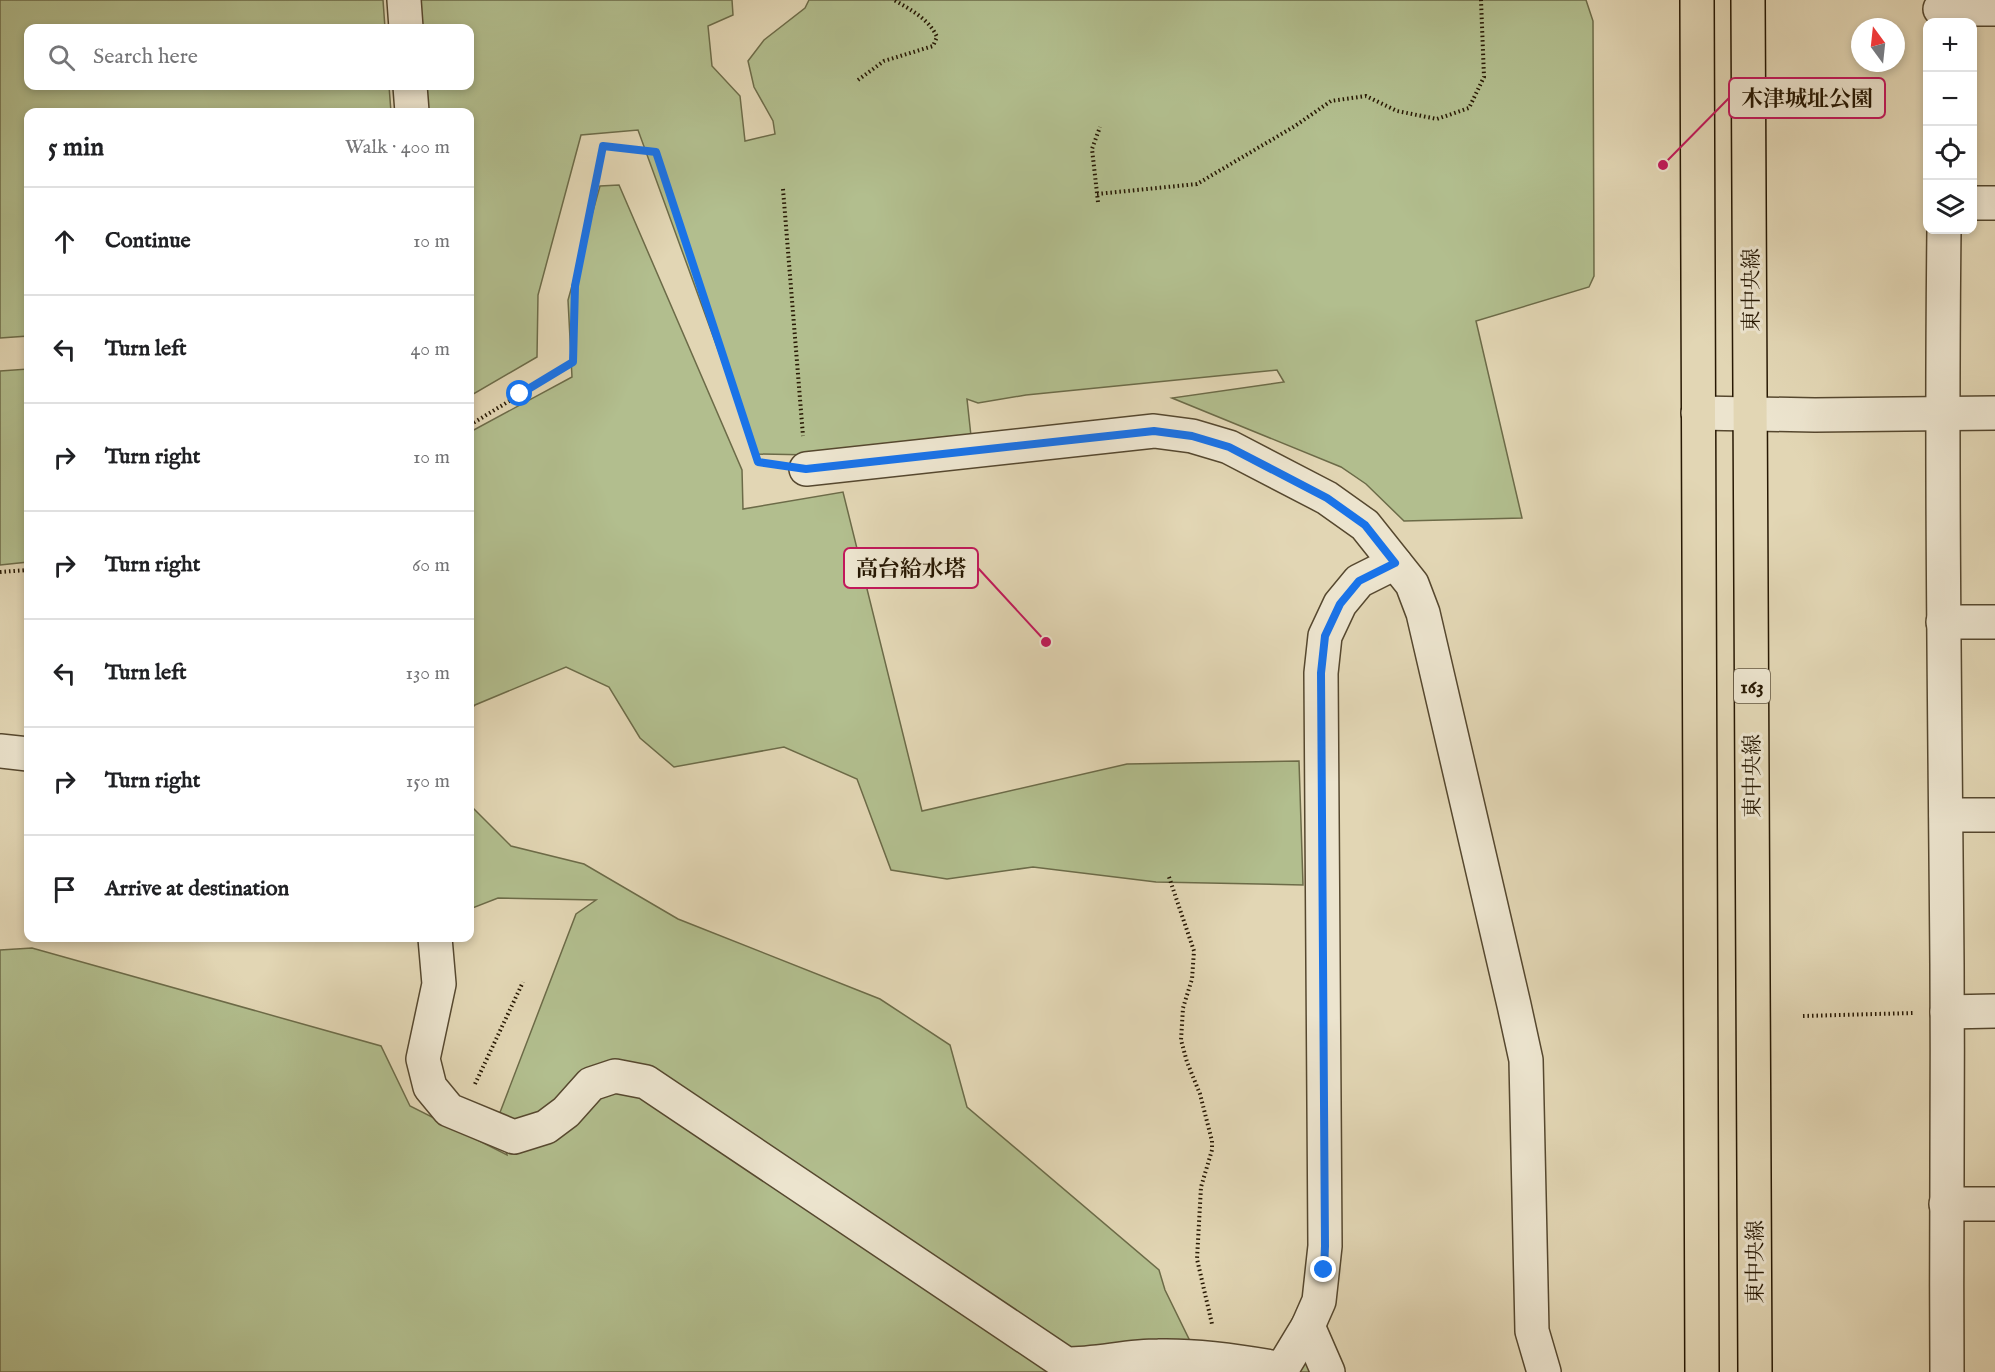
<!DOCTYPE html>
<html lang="en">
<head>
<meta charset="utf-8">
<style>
	body { margin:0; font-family:"IM FELL English","Noto Serif JP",serif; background:#f2f2f2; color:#202124 }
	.controls { position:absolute; right:18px; top:18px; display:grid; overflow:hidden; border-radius:12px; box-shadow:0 3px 9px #0003 }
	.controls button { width:54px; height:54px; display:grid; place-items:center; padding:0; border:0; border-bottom:2px solid #e0e0e0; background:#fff; color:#202124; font:30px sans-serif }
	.compass { position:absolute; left:1851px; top:18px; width:54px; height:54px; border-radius:50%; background:#fff; box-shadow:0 3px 9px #0003; rotate:345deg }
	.stop { position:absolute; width:18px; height:18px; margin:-14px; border:4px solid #1a73e8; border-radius:50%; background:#fff }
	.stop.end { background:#1a73e8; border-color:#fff; box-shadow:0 2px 6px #0008 }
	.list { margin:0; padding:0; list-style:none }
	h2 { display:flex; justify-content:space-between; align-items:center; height:78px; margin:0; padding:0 24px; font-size:26px }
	h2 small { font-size:20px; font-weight:400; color:#757577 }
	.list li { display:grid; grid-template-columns:39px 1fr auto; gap:18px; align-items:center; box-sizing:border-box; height:108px; padding:0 24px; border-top:2px solid #e0e0e0 }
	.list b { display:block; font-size:22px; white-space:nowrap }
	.list em { font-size:20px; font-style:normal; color:#757577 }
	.icon { flex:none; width:33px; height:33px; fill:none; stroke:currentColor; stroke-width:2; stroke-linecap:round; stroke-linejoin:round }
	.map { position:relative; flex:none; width:1995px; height:1372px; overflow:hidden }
	.search { position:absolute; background:#fff; box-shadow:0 3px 9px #0003; left:24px; top:24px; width:450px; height:66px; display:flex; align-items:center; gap:15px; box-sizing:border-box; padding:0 21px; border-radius:12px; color:#757577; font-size:22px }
	.panel { position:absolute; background:#fff; box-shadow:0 3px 9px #0003; left:24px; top:108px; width:450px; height:834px; border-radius:12px }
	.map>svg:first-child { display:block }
	.green { fill:#b2be8e; stroke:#6c6b48; stroke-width:1.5 }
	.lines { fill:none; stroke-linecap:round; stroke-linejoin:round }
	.minor-casing { stroke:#56482f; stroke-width:36 }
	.highway-casing { stroke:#271803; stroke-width:36 }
	.path { stroke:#271803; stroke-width:4; stroke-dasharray:1.5 3; stroke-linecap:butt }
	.minor { stroke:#ece4ce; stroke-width:33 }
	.highway { stroke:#e2d6b4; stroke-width:33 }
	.route { stroke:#1a73e8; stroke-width:8 }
	.labels { text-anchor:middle; stroke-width:6; stroke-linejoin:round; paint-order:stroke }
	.shield { fill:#ece4ce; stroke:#625540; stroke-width:1.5 }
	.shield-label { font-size:20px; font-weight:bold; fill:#271803 }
	.street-label { font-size:21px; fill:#271803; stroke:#ece4ce }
	.leader { fill:none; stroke:#c2185b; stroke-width:2 }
	.callout-dot { fill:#c2185b; stroke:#ece4ce; stroke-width:2 }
	.callout { fill:#ece4ce; stroke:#c2185b; stroke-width:2 }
	.callout-label { font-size:22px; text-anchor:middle; font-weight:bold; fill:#271803 }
</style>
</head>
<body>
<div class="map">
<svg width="1995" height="1372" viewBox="0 0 1995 1372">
	<rect width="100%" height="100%" fill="#e2d6b4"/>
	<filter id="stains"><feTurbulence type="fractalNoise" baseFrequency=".00333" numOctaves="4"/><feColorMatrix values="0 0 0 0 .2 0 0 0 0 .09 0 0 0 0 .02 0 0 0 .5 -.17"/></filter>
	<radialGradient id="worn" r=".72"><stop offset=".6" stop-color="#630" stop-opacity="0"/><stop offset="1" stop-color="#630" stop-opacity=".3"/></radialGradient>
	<!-- green -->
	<g class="green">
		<path d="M0,0H383L385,28H28V86H389L391,112H28V336L0,338Z"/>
		<path d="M419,0H732L733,15L708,26L712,66L740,96L745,141L775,134L773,121L754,87L748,61L764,40L805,8L809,0H1586L1593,21L1594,276L1589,287L1476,321L1522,518L1404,521L1366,484L1341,467L1172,398L1284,382L1277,370L1026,395L978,403L967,399L971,436L813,455L756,454L638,130L581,135L538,295L537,357L470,396V112H426L425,86H470V28H421Z"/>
		<path d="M619,185L742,470L743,509L843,492L922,811L1127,764L1299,761L1303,885L1156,882L1033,867L947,879L891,870L857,779L784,747L674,767L640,738L609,687L566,667L475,705L470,710V432L572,377L568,300L600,186Z"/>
		<path d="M28,369V562L0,565V371Z"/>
		<path d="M470,805L511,846L584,864L678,919L880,999L950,1045L967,1107L1159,1270L1165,1290L1191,1343L1304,1359L1310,1372H0V950L32,948L381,1046L410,1106L507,1155L499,1115L576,914L596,900L498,898L470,909Z"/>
	</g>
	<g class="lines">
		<!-- minor casing -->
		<g class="minor-casing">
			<g id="minor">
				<path d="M404,0L406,28"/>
				<path d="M1940,9H1995"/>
				<path d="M410,86L412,112"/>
				<path d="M1972,203H1995"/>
				<path d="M1944,230C1941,474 1945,719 1947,964C1948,1100 1946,1236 1947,1372"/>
				<path d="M1698,413L1815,415L1995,413"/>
				<path d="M806,469L1154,431L1192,436L1229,447L1327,498L1365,525L1412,584L1423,613L1514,1005L1526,1060L1532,1331L1544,1372"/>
				<path d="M1943,622H1995"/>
				<path d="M0,751L28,754"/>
				<path d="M1946,815H1995"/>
				<path d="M435,938L439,984L423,1059L430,1087L449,1110L514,1137L546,1127L566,1112L591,1084L615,1076L646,1082L1066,1364C1097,1364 1127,1356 1158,1356C1200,1355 1241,1361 1282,1369L1308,1326L1319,1301L1325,1246L1321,673L1325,636L1340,604L1359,581L1395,563"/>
				<path d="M1947,1012L1995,1011"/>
				<path d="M1946,1204H1995"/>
				<path d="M1308,1326L1328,1372"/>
			</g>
		</g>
		<!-- highway casing -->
		<g class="highway-casing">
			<g id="highway">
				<path d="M1697,0L1702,1372"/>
				<path d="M1748,0L1755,1372"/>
			</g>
		</g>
		<!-- path -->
		<g class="path">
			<path d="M858,80L884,61L933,46L937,37C929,19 911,10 894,0"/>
			<path d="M783,189L803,436"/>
			<path d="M1097,194L1197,184L1295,126L1331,101L1366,96L1397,111L1437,119L1469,108L1484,77L1481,0"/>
			<path d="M1098,202L1092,149L1100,127"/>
			<path d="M470,425L573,362L575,286L603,146L656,151L758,462L772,464"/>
			<path d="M0,572L28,570"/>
			<path d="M1169,877L1194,951L1192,979L1183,1008L1181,1040L1187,1062L1200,1094L1212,1141V1150L1201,1187L1197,1259L1212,1324"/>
			<path d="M1803,1016L1913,1013"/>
			<path d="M475,1084L523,982"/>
		</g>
		<!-- minor -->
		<use href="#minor" class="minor"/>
		<!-- highway -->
		<use href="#highway" class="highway"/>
	</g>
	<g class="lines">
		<!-- route -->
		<path class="route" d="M520,394L573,362L575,286L603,146L656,152L758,462L806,469L1154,431L1192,436L1229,447L1327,498L1365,525L1395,563L1359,581L1340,604L1325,636L1321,673L1325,1246L1324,1270"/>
	</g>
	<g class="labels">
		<!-- shield labels -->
		<rect class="shield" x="1734" y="669" width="36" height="34" rx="4.5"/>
		<g class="shield-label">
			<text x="1752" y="693">163</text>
		</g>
		<!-- street labels -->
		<g class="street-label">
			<text transform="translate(1751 290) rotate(-90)" y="7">東中央線</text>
			<text transform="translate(1752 776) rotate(-90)" y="7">東中央線</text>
			<text transform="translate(1755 1262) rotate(-90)" y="7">東中央線</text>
		</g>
	</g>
	<!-- callouts -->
	<path class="leader" d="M1663 165L1729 98M1046 642L978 568"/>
	<g class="callout-dot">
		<circle cx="1663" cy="165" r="6"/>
		<circle cx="1046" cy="642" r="6"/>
	</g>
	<g class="callout">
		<rect x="1729" y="78" width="156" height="40" rx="6"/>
		<rect x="844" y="548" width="134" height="40" rx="6"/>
	</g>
	<g class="callout-label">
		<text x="1807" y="106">木津城址公園</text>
		<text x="911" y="576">高台給水塔</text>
	</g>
	<rect width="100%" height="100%" filter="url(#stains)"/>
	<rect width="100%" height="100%" fill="url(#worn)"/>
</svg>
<div class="controls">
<button>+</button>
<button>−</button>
<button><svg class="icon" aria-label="locate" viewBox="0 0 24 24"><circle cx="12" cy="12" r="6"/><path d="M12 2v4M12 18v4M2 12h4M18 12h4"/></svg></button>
<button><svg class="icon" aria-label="layers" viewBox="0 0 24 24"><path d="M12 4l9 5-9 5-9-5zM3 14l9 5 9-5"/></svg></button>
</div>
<svg class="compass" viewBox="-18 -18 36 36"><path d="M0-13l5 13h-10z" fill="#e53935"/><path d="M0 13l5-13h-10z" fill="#757577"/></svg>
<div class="stop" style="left:520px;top:394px"></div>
<div class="stop end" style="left:1324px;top:1270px"></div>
<div class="search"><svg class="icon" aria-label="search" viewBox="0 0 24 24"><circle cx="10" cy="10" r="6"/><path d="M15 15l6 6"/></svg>Search here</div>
<section class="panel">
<h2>5 min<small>Walk · 400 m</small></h2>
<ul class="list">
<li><svg class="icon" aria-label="ahead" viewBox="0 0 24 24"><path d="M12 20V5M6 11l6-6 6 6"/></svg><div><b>Continue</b></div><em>10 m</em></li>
<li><svg class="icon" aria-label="left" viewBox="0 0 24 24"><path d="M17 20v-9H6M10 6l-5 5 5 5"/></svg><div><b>Turn left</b></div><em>40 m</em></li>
<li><svg class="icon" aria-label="right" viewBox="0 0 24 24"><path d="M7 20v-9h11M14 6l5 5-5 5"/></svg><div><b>Turn right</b></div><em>10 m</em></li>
<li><svg class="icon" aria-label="right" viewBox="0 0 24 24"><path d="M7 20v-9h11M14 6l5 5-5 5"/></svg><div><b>Turn right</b></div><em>60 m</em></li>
<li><svg class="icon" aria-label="left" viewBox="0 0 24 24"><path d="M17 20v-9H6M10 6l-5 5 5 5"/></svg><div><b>Turn left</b></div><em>130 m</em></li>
<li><svg class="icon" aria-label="right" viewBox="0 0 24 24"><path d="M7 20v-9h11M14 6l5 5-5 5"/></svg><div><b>Turn right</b></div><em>150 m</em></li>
<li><svg class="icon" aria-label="arrive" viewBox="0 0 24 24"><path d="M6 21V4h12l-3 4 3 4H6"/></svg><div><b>Arrive at destination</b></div></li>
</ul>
</section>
</div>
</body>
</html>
